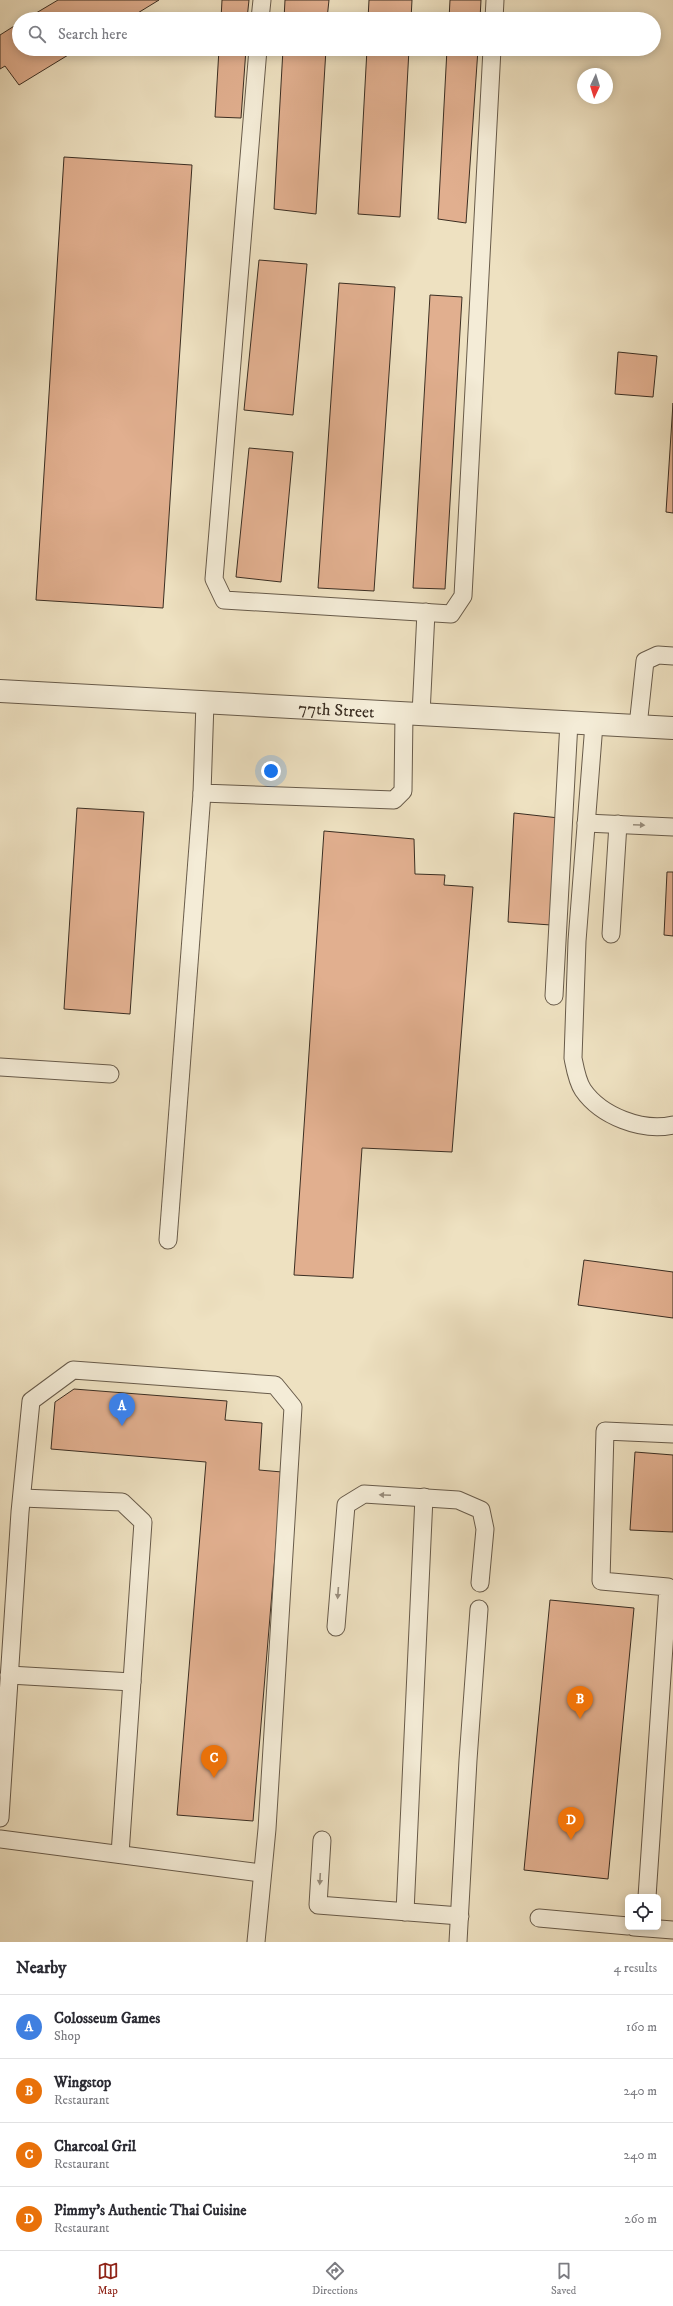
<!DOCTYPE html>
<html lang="en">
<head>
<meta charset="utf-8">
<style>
	body { margin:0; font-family:"IM FELL DW Pica",serif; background:#f7f7f7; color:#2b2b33 }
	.controls { position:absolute; right:12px; bottom:12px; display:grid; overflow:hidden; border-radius:6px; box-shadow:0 2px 10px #0003 }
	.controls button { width:36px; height:36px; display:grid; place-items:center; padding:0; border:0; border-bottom:1px solid #e1e1e2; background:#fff; color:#2b2b33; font:20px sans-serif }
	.compass { position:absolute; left:577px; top:68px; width:36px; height:36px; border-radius:50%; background:#fff; box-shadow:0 2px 10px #0003; rotate:184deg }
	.you { position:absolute; left:271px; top:771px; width:14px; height:14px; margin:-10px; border:3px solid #fff; border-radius:50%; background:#1a73e8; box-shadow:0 0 0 6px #1a73e833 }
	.badge { display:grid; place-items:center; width:26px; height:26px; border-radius:50%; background:#8f2418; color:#fff; font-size:13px; font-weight:700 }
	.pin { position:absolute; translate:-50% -33px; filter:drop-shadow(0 1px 2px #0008) }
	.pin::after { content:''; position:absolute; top:21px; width:14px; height:12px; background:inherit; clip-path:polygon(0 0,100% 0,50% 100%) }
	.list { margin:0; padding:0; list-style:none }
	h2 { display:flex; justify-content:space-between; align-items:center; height:52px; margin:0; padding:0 16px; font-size:17px }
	h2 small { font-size:13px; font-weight:400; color:#7c7c81 }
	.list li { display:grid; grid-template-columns:26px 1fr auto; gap:12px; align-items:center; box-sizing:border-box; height:64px; padding:0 16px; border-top:1px solid #e1e1e2 }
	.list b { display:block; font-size:15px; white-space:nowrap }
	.list p { margin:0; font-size:13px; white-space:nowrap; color:#7c7c81 }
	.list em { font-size:13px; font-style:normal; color:#7c7c81 }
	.icon { flex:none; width:22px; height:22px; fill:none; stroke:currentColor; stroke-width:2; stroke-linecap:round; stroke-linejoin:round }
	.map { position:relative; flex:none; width:673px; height:1942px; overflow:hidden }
	.search { position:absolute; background:#fff; box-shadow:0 2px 10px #0003; left:12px; right:12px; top:12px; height:44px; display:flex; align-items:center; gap:10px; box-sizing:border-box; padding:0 14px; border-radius:22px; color:#7c7c81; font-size:15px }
	.sheet { height:308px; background:#fff }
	nav { display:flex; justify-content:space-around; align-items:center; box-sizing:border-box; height:56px; border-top:1px solid #e1e1e2; background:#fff; font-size:11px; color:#7c7c81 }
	nav a { display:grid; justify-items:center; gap:2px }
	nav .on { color:#8f2418 }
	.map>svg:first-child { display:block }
	.building { fill:#e1af8f; stroke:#3b2e22 }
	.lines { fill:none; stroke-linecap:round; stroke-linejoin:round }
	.lane-casing { stroke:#685b4a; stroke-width:19 }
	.street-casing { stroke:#685b4a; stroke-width:24 }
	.lane { stroke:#f4ecd7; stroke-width:17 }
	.street { stroke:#f4ecd7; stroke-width:22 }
	.oneway { fill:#988d7c }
	.labels { text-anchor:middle; stroke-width:3.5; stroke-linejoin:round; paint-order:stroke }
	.street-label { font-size:17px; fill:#3b2e22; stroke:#f4ecd7 }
</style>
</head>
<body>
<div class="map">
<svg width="673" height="1942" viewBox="0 0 673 1942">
	<rect width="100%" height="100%" fill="#eee1c1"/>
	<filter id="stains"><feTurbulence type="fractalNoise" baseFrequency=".005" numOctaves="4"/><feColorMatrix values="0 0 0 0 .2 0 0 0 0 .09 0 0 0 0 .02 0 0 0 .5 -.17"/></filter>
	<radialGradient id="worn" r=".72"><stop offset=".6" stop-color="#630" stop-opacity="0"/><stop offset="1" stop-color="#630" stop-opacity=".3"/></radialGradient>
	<!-- building -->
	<g class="building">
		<path d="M58,0H159L128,19H26Z"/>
		<path d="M222,0H249L247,19H221Z"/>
		<path d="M285,0H329L327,19H284Z"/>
		<path d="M369,0H412L411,19H368Z"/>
		<path d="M450,0H481L480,19H449Z"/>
		<path d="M19,23V49H78L19,85L5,66L0,69V35Z"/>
		<path d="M219,49H246L241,118L215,117Z"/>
		<path d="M283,49H326L316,214L274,209Z"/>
		<path d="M367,49H409L400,217L358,214Z"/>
		<path d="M447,49H478L466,223L438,219Z"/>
		<path d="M64,157L192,165L163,608L36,600Z"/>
		<path d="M259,260L307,264L293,415L244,410Z"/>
		<path d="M339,283L395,287L374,591L318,588Z"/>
		<path d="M430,295L462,297L445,589L413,588Z"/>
		<path d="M618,352L657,356L653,397L615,394Z"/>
		<path d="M673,403V513L666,512Z"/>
		<path d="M249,448L293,452L281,582L236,577Z"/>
		<path d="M77,808L144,812L130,1014L64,1009Z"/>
		<path d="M514,813L559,818L551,925L508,922Z"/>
		<path d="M324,831L414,839L415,874L445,875L444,885L473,887L452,1152L362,1148L353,1278L294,1275Z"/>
		<path d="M667,872H673V936L664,935Z"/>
		<path d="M584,1260L673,1272V1318L578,1305Z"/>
		<path d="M74,1389L227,1401L225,1420L262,1423L259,1470L282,1472L253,1821L177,1815L206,1462L51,1449L55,1402Z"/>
		<path d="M635,1452L673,1455V1532L630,1530Z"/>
		<path d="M550,1600L634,1608L608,1879L524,1870Z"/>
	</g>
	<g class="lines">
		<!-- lane casing -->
		<g class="lane-casing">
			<g id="lane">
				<path d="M260,19L262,0"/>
				<path d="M494,19L495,0"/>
				<path d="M258,49L214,579L224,600L451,614L463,596L492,49"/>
				<path d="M205,702L202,793L394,800L403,791L404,714"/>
				<path d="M421,714L426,612"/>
				<path d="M594,724L577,941L573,1058C575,1068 577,1081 583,1090C601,1116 642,1132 673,1125"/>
				<path d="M638,726L645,661L658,655L673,656"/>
				<path d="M586,823L673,827"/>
				<path d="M611,934L618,824"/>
				<path d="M554,996L569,722"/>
				<path d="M0,1067L110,1074"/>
				<path d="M168,1240L202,793"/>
				<path d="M22,1498L122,1502L143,1522L120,1854"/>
				<path d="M336,1627L346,1505L364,1494L458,1500L481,1510L485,1529L480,1583"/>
				<path d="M9,1675L132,1682"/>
				<path d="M0,1818L20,1512L31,1401L73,1370L275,1385L293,1407L267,1829L256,1942"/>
				<path d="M0,1839L261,1873"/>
				<path d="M322,1840L318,1905L460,1916"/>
				<path d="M647,1897L668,1587L601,1581L605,1431L673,1434"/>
				<path d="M405,1912L424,1497"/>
				<path d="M539,1918L628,1926"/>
				<path d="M634,1927L673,1930"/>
				<path d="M458,1942L468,1760L479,1609"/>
			</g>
		</g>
		<!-- street casing -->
		<g class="street-casing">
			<g id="street">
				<path id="s1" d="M0,691L673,728"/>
			</g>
		</g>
		<!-- lane -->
		<use href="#lane" class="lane"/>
		<!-- street -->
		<use href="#street" class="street"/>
	</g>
	<!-- one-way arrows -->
	<defs><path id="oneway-solid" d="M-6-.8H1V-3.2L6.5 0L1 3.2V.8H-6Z"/></defs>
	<g class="oneway">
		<use href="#oneway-solid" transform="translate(639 825) rotate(3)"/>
		<use href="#oneway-solid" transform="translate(385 1495) rotate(-177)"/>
		<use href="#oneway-solid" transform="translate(338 1593) rotate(94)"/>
		<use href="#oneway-solid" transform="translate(320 1879) rotate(93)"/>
	</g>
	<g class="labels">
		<!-- street labels -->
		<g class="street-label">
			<text dy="6" stroke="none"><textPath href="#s1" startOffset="337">77th Street</textPath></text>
		</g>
	</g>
	<rect width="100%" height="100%" filter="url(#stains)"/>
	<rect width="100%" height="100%" fill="url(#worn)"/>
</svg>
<div class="controls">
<button><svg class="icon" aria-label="locate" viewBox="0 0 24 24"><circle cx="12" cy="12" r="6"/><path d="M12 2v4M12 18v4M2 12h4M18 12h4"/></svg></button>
</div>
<svg class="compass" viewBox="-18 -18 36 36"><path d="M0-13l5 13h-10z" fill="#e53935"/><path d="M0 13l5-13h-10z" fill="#7c7c81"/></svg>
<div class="you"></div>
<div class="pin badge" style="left:122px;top:1426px;background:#3f7fe0">A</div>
<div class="pin badge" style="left:580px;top:1719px;background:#e8710a">B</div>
<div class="pin badge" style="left:214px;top:1778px;background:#e8710a">C</div>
<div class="pin badge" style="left:571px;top:1840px;background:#e8710a">D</div>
<div class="search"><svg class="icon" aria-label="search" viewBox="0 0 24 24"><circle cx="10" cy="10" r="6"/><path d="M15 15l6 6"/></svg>Search here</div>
</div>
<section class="sheet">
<h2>Nearby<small>4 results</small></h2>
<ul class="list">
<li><span class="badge" style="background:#3f7fe0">A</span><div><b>Colosseum Games</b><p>Shop</p></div><em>160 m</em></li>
<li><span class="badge" style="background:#e8710a">B</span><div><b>Wingstop</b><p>Restaurant</p></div><em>240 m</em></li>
<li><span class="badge" style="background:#e8710a">C</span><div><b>Charcoal Gril</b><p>Restaurant</p></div><em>240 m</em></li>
<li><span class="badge" style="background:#e8710a">D</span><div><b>Pimmy's Authentic Thai Cuisine</b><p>Restaurant</p></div><em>260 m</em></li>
</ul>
</section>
<nav>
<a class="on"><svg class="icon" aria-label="map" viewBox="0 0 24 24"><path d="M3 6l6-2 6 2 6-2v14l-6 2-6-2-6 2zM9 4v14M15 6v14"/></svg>Map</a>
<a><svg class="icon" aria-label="directions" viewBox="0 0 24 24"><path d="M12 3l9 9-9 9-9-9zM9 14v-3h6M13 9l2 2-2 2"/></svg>Directions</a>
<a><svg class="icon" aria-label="saved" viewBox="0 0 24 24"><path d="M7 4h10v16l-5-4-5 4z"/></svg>Saved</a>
</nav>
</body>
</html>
